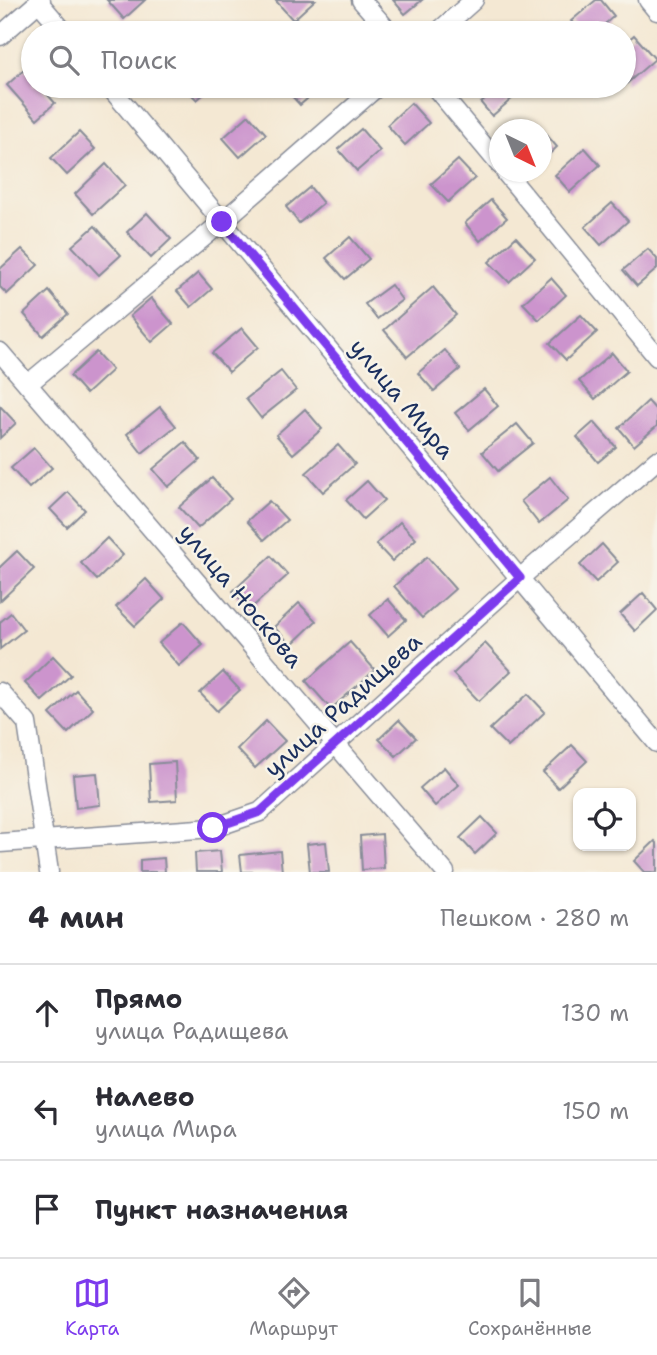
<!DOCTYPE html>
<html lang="ru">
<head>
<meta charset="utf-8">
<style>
	body { margin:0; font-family:"Shantell Sans",sans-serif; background:#f7f7f7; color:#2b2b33 }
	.controls { position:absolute; right:21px; bottom:21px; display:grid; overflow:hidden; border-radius:14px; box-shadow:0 2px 5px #0004 }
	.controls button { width:63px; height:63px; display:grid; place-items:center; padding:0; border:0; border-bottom:2px solid #e1e1e2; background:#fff; color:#2b2b33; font:35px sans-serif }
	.compass { position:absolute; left:489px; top:119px; width:63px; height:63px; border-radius:50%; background:#fff; box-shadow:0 2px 5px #0004; rotate:137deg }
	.stop { position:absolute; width:21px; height:21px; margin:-16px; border:5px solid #7c3aed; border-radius:50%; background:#fff }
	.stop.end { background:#7c3aed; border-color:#fff; box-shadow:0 2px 7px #0008 }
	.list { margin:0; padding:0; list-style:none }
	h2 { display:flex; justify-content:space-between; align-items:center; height:91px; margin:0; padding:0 28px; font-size:30px }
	h2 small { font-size:23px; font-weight:400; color:#7c7c81 }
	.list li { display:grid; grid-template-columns:46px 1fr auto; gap:21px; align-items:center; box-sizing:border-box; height:98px; padding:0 28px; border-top:2px solid #e1e1e2 }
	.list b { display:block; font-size:26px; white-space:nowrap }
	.list p { margin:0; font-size:23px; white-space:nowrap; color:#7c7c81 }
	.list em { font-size:23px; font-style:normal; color:#7c7c81 }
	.icon { flex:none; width:38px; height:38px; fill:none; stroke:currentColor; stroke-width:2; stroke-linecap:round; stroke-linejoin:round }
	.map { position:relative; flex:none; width:657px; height:872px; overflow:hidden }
	.search { position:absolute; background:#fff; box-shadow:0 2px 5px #0004; left:21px; right:21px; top:21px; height:77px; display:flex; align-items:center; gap:18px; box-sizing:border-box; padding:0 24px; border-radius:38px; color:#7c7c81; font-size:26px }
	.sheet { height:385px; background:#fff }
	nav { display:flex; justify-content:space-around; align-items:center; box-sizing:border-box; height:98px; border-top:2px solid #e1e1e2; background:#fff; font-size:19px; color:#7c7c81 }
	nav a { display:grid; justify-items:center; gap:4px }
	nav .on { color:#7c3aed }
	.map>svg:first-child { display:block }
	.building { fill:#cc94cd }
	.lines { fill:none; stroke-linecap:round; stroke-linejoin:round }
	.minor-casing { stroke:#888c98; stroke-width:21 }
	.minor { stroke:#fff; stroke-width:18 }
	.route { stroke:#7c3aed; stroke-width:9 }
	.labels { text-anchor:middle; stroke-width:5; stroke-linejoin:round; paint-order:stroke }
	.street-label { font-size:24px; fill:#1b2f5e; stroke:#f7f3e8 }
</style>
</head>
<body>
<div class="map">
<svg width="657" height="872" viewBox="0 0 657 872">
	<rect width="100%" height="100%" fill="#f7f3e8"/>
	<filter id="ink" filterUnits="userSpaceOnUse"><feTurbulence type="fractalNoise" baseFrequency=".0143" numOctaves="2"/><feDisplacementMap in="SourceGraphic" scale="14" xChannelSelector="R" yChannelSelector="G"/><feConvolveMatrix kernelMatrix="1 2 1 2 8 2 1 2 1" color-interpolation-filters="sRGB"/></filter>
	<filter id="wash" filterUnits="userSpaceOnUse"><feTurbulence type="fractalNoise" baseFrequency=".00686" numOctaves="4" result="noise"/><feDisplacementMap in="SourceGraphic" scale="28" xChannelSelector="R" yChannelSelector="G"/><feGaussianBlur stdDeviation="1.57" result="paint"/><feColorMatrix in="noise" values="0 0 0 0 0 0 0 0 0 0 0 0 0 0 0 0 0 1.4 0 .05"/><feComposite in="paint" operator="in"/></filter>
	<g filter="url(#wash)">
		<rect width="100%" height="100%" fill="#f4e8d3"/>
		<g id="blocks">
			<!-- building -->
			<g class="building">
				<path d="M107,0H145L124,19Z"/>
				<path d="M278,0H315L293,20L276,1Z"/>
				<path d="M393,0H422L405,14Z"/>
				<path d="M596,0H601L614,16L595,33H582L571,21Z"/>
				<path d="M634,35L655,59L624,86V44Z"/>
				<path d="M25,69L33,78V86H40L55,103L37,119L7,85Z"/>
				<path d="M183,86H213L197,100Z"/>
				<path d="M283,86H322L300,105Z"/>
				<path d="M501,86H505L514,97L492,116L481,103Z"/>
				<path d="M411,103L429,123L405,145L387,125Z"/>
				<path d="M249,115L266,134L240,157L223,138Z"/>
				<path d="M539,126L557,147L542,161V130H534Z"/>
				<path d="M361,129L380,151L357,171L338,149Z"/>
				<path d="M79,132L95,149L67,175L51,158Z"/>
				<path d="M585,148L600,165L570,192L555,175Z"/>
				<path d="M458,160L475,178L448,202L431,184Z"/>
				<path d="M106,164L125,185L93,214L75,194Z"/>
				<path d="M310,187L323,203L299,223L286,207Z"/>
				<path d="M491,200L507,218L480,241L465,223Z"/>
				<path d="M612,203L628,221L601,245L585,227Z"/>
				<path d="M147,213L171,239L151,258L127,232Z"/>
				<path d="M95,226L121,255L99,275L72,246Z"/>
				<path d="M350,237L369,259L345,279L326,258Z"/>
				<path d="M516,237L535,258L509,282L489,262Z"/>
				<path d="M22,249L38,265L7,294L0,287V269Z"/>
				<path d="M648,249L657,259V269L637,286L623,270Z"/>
				<path d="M198,273L212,289L191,307L177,291Z"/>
				<path d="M551,278L566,295L539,320L523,303Z"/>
				<path d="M391,285L402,300L377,319L365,304Z"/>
				<path d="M433,287L456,315L407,357L384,330Z"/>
				<path d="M49,291L68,314L43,336L24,314Z"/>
				<path d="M151,298L173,324L152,342L130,316Z"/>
				<path d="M581,315L597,332L566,360L550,343Z"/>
				<path d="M242,328L258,347L229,372L212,353Z"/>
				<path d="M445,350L460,369L434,391L418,373Z"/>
				<path d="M96,352L112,370L86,394L70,376Z"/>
				<path d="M612,353L627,371L595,399L579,381Z"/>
				<path d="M281,371L296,390L261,418L246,399Z"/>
				<path d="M484,389L498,406L469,430L455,413Z"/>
				<path d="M648,401L657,411V426L634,446L619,428Z"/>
				<path d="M0,406L16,423L0,438Z"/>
				<path d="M160,407L176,426L142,453L127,434Z"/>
				<path d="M305,409L322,429L293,454L276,435Z"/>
				<path d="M594,422L616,447L598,462L577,437Z"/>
				<path d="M517,424L533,443L498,471L482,452Z"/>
				<path d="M185,442L200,460L168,487L153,469Z"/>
				<path d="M338,445L355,464L323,492L306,473Z"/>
				<path d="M34,448L52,468L29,488L11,468Z"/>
				<path d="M550,477L568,500L539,524L521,501Z"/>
				<path d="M212,478L231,499L198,528L179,507Z"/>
				<path d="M367,481L384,500L363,519L346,500Z"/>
				<path d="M68,492L85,510L67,527L50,509Z"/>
				<path d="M269,501L287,520L264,540L247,521Z"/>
				<path d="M400,522L416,539L392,561L376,544Z"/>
				<path d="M107,538L123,555L97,580L81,563Z"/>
				<path d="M602,544L618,562L596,582L580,565Z"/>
				<path d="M17,551L34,569L0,601V567Z"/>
				<path d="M271,556L288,575L249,610L233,591Z"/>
				<path d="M427,557L455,589L422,618L394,586Z"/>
				<path d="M146,579L164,599L135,626L116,607Z"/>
				<path d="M643,593L657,610L635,631L620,614Z"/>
				<path d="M388,599L406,620L388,636L370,615Z"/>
				<path d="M299,603L316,621L291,645L274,627Z"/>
				<path d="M11,613L24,630L0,649V622Z"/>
				<path d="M183,622L203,645L179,666L159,643Z"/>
				<path d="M350,642L375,670L331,709L306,681Z"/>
				<path d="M485,643L511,671L479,701L453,674Z"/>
				<path d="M53,656L71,675L42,701L25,683Z"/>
				<path d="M223,672L240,690L217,711L200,693Z"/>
				<path d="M76,690L93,709L68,733L50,714Z"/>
				<path d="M528,694L545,712L508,747L490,729Z"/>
				<path d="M399,720L416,738L396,756L379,739Z"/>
				<path d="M266,721L285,741L255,768L237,749Z"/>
				<path d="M572,745L587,761L558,788L543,772Z"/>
				<path d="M175,762L177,800L151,802L149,764Z"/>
				<path d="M444,767L459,785L435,806L420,788Z"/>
				<path d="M97,773L100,805L76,808L73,775Z"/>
				<path d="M482,817L497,833L475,854L460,838Z"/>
				<path d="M382,834L384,868L362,870L360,836Z"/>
				<path d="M655,841L657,843V872H644L634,861Z"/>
				<path d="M326,842L329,872H310L307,844Z"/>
				<path d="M220,851L222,872H196L195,853Z"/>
				<path d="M280,851L282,872H242L240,855Z"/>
				<path d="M164,858L165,872H140V860Z"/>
			</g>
		</g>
	</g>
	<g filter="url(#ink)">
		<use href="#blocks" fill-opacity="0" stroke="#888c98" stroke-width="2"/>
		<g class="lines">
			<!-- minor casing -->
			<g class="minor-casing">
				<g id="minor">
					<path d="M37,0L65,33"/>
					<path d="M361,0L390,33"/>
					<path d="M648,0L657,11"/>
					<path d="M437,33L474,0"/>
					<path d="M0,36L41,0"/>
					<path d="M109,86L657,743"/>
					<path d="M434,86L500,165"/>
					<path d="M505,172L657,357"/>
					<path d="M0,352L445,872"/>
					<path d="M28,384L222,222L378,86"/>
					<path d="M0,692L27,723L49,872"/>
					<path d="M0,843L213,828L260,812L520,578L657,460"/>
				</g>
			</g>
			<!-- minor -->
			<use href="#minor" class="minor"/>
		</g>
	</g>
	<g class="lines" filter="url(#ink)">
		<!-- route -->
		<path class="route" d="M213,828L260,812L520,578L222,222"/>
	</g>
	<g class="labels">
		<!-- street labels -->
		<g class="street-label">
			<text transform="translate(402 399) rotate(50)" y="8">улица Мира</text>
			<text transform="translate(241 596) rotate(50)" y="8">улица Носкова</text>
			<text transform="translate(343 705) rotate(-42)" y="8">улица Радищева</text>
		</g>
	</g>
</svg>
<div class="controls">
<button><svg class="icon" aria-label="locate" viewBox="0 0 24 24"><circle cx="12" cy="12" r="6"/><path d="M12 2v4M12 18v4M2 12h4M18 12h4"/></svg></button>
</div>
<svg class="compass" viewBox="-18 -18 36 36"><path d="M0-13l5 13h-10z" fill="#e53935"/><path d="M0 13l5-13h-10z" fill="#7c7c81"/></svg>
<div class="stop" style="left:213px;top:828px"></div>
<div class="stop end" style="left:222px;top:222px"></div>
<div class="search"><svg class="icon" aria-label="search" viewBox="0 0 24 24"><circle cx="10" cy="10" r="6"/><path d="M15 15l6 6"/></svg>Поиск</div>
</div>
<section class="sheet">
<h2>4 мин<small>Пешком · 280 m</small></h2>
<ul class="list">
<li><svg class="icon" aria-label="ahead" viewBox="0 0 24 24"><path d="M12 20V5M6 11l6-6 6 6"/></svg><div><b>Прямо</b><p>улица Радищева</p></div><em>130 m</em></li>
<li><svg class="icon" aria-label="left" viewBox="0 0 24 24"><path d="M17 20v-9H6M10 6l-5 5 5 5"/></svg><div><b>Налево</b><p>улица Мира</p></div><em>150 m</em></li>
<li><svg class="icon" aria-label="arrive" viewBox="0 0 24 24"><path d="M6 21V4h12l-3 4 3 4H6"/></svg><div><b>Пункт назначения</b></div></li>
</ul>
</section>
<nav>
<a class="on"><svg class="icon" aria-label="map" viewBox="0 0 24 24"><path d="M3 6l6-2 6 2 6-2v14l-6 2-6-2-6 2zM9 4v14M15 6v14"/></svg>Карта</a>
<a><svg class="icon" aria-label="directions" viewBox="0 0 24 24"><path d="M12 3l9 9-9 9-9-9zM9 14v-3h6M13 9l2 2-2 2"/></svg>Маршрут</a>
<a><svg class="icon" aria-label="saved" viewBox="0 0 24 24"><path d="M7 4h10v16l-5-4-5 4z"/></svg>Сохранённые</a>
</nav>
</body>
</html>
